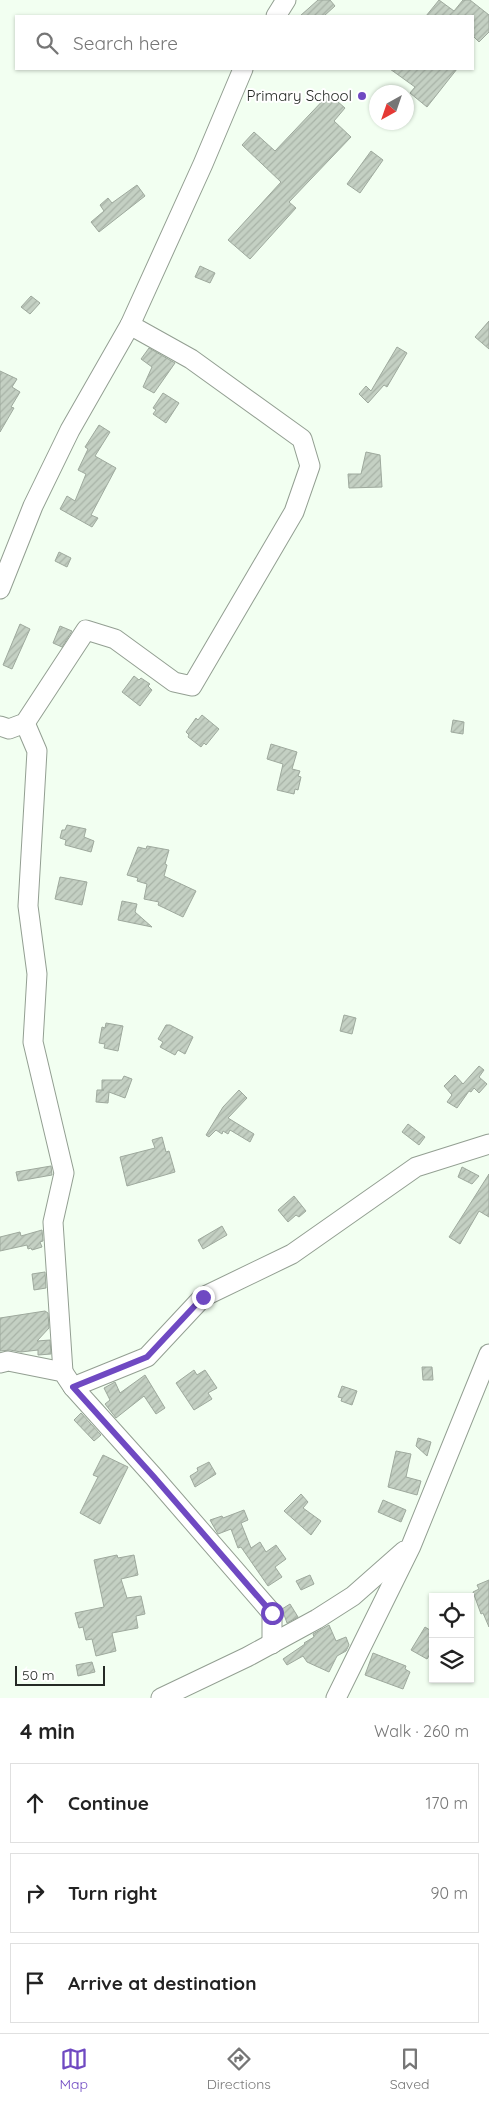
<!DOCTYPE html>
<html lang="en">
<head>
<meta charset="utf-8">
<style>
	body { margin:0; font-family:Quicksand,sans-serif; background:#f6f6f6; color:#222 }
	.controls { position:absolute; right:15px; bottom:15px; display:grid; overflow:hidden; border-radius:0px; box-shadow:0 1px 4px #0004 }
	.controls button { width:45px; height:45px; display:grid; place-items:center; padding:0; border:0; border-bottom:1px solid #e0e0e0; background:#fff; color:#222; font:25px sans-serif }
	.compass { position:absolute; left:369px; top:85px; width:45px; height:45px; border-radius:50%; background:#fff; box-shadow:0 1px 4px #0004; rotate:220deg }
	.scale { position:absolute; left:15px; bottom:12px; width:90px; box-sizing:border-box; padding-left:5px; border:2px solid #252a25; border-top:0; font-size:14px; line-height:18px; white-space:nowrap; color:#252a25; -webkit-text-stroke:4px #fff; paint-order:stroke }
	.stop { position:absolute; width:15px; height:15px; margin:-11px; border:4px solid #6f49c2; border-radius:50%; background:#fff }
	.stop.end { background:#6f49c2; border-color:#fff; box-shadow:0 1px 5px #0008 }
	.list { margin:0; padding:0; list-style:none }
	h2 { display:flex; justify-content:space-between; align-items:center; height:65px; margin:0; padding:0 20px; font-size:21px }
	h2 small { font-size:16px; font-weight:400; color:#767676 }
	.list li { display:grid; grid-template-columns:32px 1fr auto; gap:15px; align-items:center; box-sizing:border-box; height:80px; margin:0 10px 10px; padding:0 10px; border:1px solid #e0e0e0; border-radius:0px }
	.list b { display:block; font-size:19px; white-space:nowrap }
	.list em { font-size:16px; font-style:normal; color:#767676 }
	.icon { flex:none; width:28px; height:28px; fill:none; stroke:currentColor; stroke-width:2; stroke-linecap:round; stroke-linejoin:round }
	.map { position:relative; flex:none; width:489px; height:1698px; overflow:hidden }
	.search { position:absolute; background:#fff; box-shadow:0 1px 4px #0004; left:15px; right:15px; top:15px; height:55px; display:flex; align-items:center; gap:12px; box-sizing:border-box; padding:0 18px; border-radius:0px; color:#767676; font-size:19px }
	.sheet { height:335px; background:#fff }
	nav { display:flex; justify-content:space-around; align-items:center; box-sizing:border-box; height:70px; border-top:1px solid #e0e0e0; background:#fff; font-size:14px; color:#767676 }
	nav a { display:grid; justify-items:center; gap:2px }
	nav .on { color:#6f49c2 }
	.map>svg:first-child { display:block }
	.building { fill:url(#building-hatch); stroke:#9ea99d }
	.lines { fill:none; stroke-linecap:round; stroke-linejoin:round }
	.minor-casing { stroke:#939f92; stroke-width:21 }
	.minor { stroke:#fff; stroke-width:19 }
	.route { stroke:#6f49c2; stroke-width:6 }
	.poi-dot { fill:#6f49c2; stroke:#fff; stroke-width:2 }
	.labels { text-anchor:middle; stroke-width:4; stroke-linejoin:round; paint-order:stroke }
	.poi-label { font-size:15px; fill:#252a25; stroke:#fff; text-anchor:end }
</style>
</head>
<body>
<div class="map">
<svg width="489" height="1698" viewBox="0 0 489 1698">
	<defs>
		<pattern id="building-hatch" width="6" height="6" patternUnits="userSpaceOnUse" patternTransform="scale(1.25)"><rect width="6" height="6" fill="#c4d0c3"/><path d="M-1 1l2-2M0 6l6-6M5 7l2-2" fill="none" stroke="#a8b3a7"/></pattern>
	</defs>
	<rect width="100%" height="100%" fill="#f2fff1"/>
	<!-- building -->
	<g class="building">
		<path d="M318,0H330L335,6L324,16H300Z"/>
		<path d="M439,0L454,11L463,0H470L489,15V32L479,42L473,36V16H426Z"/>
		<path d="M390,69H457L427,107L410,93L415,87Z"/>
		<path d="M329,94L345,108L334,121L351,137L289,202L296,208L250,259L228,240L281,182L242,145L254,132L275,151Z"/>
		<path d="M371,151L383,160L360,193L347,184Z"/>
		<path d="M137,185L145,196L99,232L91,222L104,211L100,205L108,198L112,203Z"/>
		<path d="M200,266L215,273L210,283L195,277Z"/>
		<path d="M31,296L40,303L30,314L21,307Z"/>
		<path d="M489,321V349L475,337Z"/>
		<path d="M397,347L407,353L387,387L384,385L368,403L359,394L366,386L371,391Z"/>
		<path d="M149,348L175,363L154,393L143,387L152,367L141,359Z"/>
		<path d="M0,371L17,379L12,387L20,392L11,407L14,408L0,432Z"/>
		<path d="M163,393L179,403L166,423L153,414L156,410L153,408Z"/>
		<path d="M99,425L110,432L95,456L116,468L91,515L98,518L92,527L60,509L67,496L75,501L86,474L78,470L88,449L85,447Z"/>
		<path d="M366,452L380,455L382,487L349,488L348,474H361Z"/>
		<path d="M59,552L71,558L67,567L55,561Z"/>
		<path d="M20,624L30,629L12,669L3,665Z"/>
		<path d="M60,626L72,631L62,647L53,643Z"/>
		<path d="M134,676L139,680L141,678L150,684L148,686L152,690L140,706L122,692Z"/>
		<path d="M202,715L219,729L206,745L204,743L201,747L188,737L189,735L186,732L196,718L198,720Z"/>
		<path d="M453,720L464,722L463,734L451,732Z"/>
		<path d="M271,744L297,752L292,769L300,771L298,776L301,777L298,790L295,789L294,794L277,790L283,764L267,759Z"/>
		<path d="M67,825L86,829L84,837L94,841L91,852L65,845L66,840L60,838L62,830H65Z"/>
		<path d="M147,846L169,850L165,864L167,865L164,876L196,891L183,917L158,905L159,902L144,899L147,884L137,881L138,878L127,875L138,847L146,849Z"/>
		<path d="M60,877L87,882L82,905L55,899Z"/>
		<path d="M122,901L137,904L135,912L152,927L118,920Z"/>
		<path d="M344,1015L356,1018L352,1034L340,1031Z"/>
		<path d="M106,1023L123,1026L118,1051L104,1048L105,1044L99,1043L102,1027L105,1028Z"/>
		<path d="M166,1025H170L193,1037L185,1054L178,1050L175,1055L160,1047L163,1042L158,1039Z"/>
		<path d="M479,1066L484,1070L479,1077L487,1084L479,1093L474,1088L471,1092L469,1091L457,1108L447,1102L452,1095L444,1086L455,1075L463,1084Z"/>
		<path d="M124,1076L132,1079L125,1098L109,1092L108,1103L96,1102L97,1090H104H102V1080H122Z"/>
		<path d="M239,1090L247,1098L228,1118L254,1134L250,1142L230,1130L228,1134L223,1131L222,1134L216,1130L209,1137L206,1135L223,1107Z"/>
		<path d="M408,1124L425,1137L419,1145L402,1132Z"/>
		<path d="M162,1137L166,1152L169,1151L175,1172L127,1186L120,1157L155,1148L152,1140Z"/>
		<path d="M51,1166L52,1175L18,1181L16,1172Z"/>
		<path d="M462,1167L479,1176L472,1184L458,1177Z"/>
		<path d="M489,1174V1217L479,1211L460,1244L449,1237Z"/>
		<path d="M294,1196L306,1211L299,1217L296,1215L288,1222L278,1210Z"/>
		<path d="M222,1226L227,1235L203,1249L198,1240Z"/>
		<path d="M42,1230L43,1241L40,1242L42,1247L32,1250L31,1248L28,1249L27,1245L0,1251V1237L20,1232L21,1236Z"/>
		<path d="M45,1272L46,1288L34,1290L32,1274Z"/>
		<path d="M45,1311L48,1313L49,1328L37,1341L50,1340L51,1354L38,1355V1350L21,1352L10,1350L0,1351V1318Z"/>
		<path d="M422,1367H432L433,1380H423Z"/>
		<path d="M194,1370L197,1375L205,1370L217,1388L208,1393L212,1399L194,1410L176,1383Z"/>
		<path d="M145,1375L165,1408L156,1414L144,1396L116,1418L105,1404L110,1400L104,1388L115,1382L120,1393Z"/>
		<path d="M342,1386L357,1391L352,1405L341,1401L342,1398L338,1397Z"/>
		<path d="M81,1413L101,1435L94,1441L74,1420Z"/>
		<path d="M418,1438L431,1442L427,1456L416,1446Z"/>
		<path d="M396,1451L411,1454L406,1477L421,1481L417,1495L388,1487Z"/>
		<path d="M103,1455L128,1467L100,1524L80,1513L98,1477L93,1475Z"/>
		<path d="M209,1462L216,1474L195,1487L190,1476L198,1471L197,1468Z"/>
		<path d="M301,1494L308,1502L303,1508L321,1521L311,1535L284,1511Z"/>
		<path d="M383,1500L406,1510L401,1522L378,1512Z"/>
		<path d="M244,1510L248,1520L241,1523L251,1548L260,1542L266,1552L276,1545L286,1559L275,1567L282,1577L268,1586L241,1547L238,1548L231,1529L218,1534L210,1520L222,1516L223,1518Z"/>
		<path d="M117,1555L118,1558L134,1555L138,1575L121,1579L127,1598L141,1596L145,1614L136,1616L138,1628L112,1633L116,1651L96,1656L92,1639L86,1640L83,1627L79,1628L75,1613L104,1607L94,1560Z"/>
		<path d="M310,1575L314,1584L301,1590L296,1581Z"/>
		<path d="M489,1580V1627L483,1613L481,1614L473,1592L479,1589L477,1585Z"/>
		<path d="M290,1604L298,1617L287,1623L282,1609Z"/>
		<path d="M329,1625L336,1641L346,1637L349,1645L346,1651L337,1656L329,1672L307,1662L303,1656L287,1665L283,1659L305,1644L304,1643L314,1637L313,1634Z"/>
		<path d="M425,1627L433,1632V1650L427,1659L411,1650Z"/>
		<path d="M373,1653L406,1666L405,1669L410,1672L403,1689L365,1675Z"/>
		<path d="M92,1662L95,1672L78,1676L76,1665Z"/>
	</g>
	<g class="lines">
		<!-- minor casing -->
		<g class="minor-casing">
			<g id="minor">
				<path d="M276,16L286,0"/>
				<path d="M0,589L33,506L70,430L130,325L203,164L243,69"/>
				<path d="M25,723L37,751L28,906L37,974L33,1042L64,1173L53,1222L63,1372"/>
				<path d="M0,726L9,729L25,723L86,630L115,639L174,682L192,686L294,512L310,466L302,439L191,359L130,325"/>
				<path d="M0,1363L8,1361L63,1372L73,1387L154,1477L272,1613V1644"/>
				<path d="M73,1387L147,1357L203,1297L292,1254L416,1167L489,1144"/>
				<path d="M161,1698L247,1657L317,1619L353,1596L404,1551"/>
				<path d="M336,1698L411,1546L489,1354"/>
			</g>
		</g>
		<!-- minor -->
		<use href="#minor" class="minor"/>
	</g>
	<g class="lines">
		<!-- route -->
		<path class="route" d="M203,1297L147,1357L73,1387L154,1477L272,1613"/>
	</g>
	<!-- markers -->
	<circle class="poi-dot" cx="362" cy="96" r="5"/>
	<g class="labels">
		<!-- poi labels -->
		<g class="poi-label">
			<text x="352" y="101">Primary School</text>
		</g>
	</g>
</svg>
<div class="controls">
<button><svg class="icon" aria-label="locate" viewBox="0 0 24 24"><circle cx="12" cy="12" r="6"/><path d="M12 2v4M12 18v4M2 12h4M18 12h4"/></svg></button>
<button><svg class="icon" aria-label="layers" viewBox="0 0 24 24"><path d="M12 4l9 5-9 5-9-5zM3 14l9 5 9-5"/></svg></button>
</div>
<svg class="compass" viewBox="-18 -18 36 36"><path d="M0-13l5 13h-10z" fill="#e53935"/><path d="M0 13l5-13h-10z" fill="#767676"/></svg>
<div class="scale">50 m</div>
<div class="stop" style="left:272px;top:1613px"></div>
<div class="stop end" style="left:203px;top:1297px"></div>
<div class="search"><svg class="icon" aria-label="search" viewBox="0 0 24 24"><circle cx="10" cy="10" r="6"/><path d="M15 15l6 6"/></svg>Search here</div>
</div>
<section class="sheet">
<h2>4 min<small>Walk · 260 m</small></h2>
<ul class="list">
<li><svg class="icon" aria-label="ahead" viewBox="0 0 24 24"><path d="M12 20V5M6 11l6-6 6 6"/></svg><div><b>Continue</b></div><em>170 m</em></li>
<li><svg class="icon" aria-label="right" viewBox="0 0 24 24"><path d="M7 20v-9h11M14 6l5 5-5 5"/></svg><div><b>Turn right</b></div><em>90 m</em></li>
<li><svg class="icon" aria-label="arrive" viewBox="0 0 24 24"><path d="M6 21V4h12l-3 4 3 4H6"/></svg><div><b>Arrive at destination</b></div></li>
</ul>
</section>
<nav>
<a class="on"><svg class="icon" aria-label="map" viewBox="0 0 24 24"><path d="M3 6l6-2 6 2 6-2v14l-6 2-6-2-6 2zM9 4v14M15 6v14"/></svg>Map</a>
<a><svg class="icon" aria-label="directions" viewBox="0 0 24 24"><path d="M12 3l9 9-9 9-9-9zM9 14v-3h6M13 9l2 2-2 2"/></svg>Directions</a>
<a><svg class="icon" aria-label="saved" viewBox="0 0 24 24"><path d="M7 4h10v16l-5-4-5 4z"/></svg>Saved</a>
</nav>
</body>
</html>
